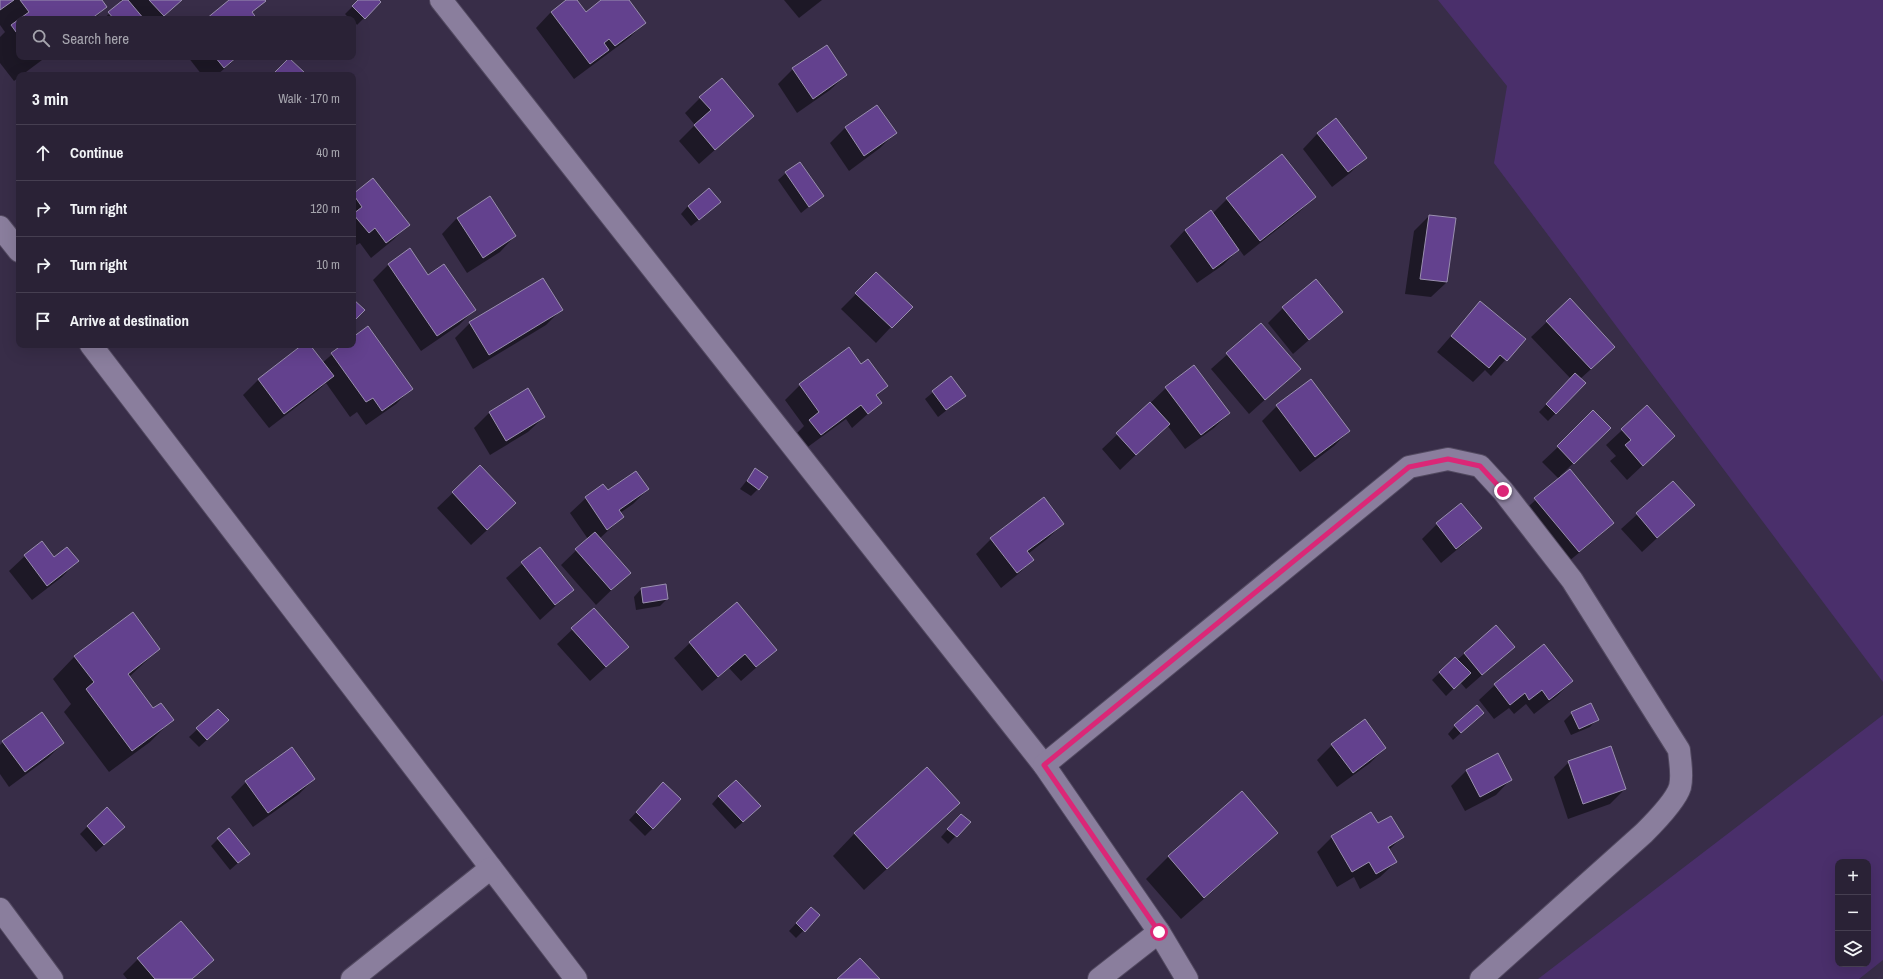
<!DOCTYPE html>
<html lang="en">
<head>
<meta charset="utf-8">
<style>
	body { margin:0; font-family:"Archivo Narrow",sans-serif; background:#362f42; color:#f1f3f6 }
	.controls { position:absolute; right:12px; bottom:12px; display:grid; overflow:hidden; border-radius:8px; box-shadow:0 4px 16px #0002 }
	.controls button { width:36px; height:36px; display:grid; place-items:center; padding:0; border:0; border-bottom:1px solid #463f51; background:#2a2236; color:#f1f3f6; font:20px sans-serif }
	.stop { position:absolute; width:12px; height:12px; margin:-9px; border:3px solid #db2777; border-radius:50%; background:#fff }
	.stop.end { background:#db2777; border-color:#fff; box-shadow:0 1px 4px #0008 }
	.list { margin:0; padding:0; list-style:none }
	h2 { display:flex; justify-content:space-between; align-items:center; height:52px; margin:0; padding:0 16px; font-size:17px }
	h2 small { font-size:13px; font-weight:400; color:#a5a4ad }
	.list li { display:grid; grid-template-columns:26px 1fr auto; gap:12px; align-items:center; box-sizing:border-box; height:56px; padding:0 16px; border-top:1px solid #463f51 }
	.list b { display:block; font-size:15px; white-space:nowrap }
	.list em { font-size:13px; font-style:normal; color:#a5a4ad }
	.icon { flex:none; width:22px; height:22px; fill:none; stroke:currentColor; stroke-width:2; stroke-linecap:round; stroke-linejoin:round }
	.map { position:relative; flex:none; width:1883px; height:979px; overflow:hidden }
	.search { position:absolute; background:#2a2236; box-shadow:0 4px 16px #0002; left:16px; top:16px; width:340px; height:44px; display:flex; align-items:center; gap:10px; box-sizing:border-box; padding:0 14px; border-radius:8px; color:#a5a4ad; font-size:15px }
	.panel { position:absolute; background:#2a2236; box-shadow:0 4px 16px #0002; left:16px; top:72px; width:340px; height:276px; border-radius:8px }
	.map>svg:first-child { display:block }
	.green { fill:#4a2f6b; fill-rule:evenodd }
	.shadow { fill:#0007 }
	.building { fill:#63418e; stroke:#9a8faf }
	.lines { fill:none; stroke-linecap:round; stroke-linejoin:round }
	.minor-casing { stroke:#524960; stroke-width:24 }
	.minor { stroke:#8a7e9d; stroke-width:22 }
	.route { stroke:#db2777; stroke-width:5 }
</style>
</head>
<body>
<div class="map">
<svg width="1883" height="979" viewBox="0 0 1883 979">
	<rect width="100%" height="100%" fill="#382d48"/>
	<!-- green -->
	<g class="green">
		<path d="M1438,0H1883V682L1494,163L1507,86Z"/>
		<path d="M1883,715V960L1859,979H1538ZM1838,862H1868V964H1838Z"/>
	</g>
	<!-- shadow -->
	<g class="shadow">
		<path d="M0,0H100L106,7L94,19H19V57H46L22,75H19V77L14,81L0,63V37L5,32L0,25Z"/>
		<path d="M120,0H181L161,19H103L122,3Z"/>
		<path d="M359,0H378L380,2L357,25L353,19H350L345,14Z"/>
		<path d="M568,0H576L585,13L603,0H628L644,23L629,38L574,79L536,28L551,12Z"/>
		<path d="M784,0H822L799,18Z"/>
		<path d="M188,57H238L217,75H202Z"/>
		<path d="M793,69L846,75L830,90L797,113L778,84Z"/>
		<path d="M700,98L753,116L699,164L679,141L695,125L685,113Z"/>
		<path d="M877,106L895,133L880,148L849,171L830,143L845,128Z"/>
		<path d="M1318,133L1365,158L1350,173L1332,187L1303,149Z"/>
		<path d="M786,173L822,196L801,213L778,180Z"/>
		<path d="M373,179L408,225L393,240L371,258L360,243L353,247V195Z"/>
		<path d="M1315,197L1299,212L1244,256L1239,249L1223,265L1197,283L1170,246L1185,230L1212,214L1227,199Z"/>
		<path d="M688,206L712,209L691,226L681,214Z"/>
		<path d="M1429,216L1447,282L1431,297L1405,294L1414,231Z"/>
		<path d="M457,218L515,236L500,252L467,273L442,234Z"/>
		<path d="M410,250L428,276L474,310L459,325L421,351L373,280L388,265Z"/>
		<path d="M861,289L891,327L876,343L841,309Z"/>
		<path d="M1570,300L1599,362L1580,379L1585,383L1548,421L1539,412L1571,379L1531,337Z"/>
		<path d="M1480,303L1524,339L1491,376L1485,370L1473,382L1437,352Z"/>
		<path d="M1283,308L1341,312L1293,354L1268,323Z"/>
		<path d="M561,310L546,325L473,369L455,338L470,323Z"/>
		<path d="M1261,324L1299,369L1249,414L1211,369Z"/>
		<path d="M353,338L411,389L396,404L366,425L357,412L350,417L326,383L317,391L269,428L243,395L258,380L304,345H309L322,363L343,345H353Z"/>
		<path d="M861,365L886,386L876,397L880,403L852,428L846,419L805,449L794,436L804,426L785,400L800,385Z"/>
		<path d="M951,377L965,396L938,417L925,399Z"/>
		<path d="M1311,381L1349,431L1334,446L1300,472L1262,421L1277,406Z"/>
		<path d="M1166,388L1229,413L1214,428L1185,449L1167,425L1120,470L1102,449Z"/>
		<path d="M527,390L544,417L528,432L490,455L474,428L489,413Z"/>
		<path d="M1647,407L1674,436L1627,480L1610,461L1616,456L1606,445Z"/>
		<path d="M1594,443L1560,476L1613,523L1597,538L1563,566L1520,514L1559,479L1542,462L1558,447Z"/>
		<path d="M480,467L499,519L471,545L437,508Z"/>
		<path d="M755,470L758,489L751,496L740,489Z"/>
		<path d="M1673,482L1693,505L1642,552L1621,529Z"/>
		<path d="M603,486L607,492L648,489L633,504L620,513L623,517L599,539L629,573L596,605L561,565L588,539L570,513L586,498Z"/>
		<path d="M1461,504L1480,528L1465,543L1441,563L1422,539L1437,524Z"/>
		<path d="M1063,524L1047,539L1028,554L1033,560L1017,575L1001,588L976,554L991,539Z"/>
		<path d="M42,543L54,558L77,561L62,577L32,600L9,571L25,556Z"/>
		<path d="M540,548L573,590L540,620L506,578Z"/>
		<path d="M641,589L667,599L660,606L636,610L634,597Z"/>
		<path d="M594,609L628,647L590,681L557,644Z"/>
		<path d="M1496,626L1514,647L1466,689L1460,682L1446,696L1432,680L1455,658L1457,660Z"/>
		<path d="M690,643L776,650L741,681L729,668L702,691L674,658Z"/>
		<path d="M1544,646L1572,681L1557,696L1534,714L1526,704L1514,714L1509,708L1494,719L1479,700L1495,685Z"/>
		<path d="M159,649L129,677L153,710L172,720L150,742L109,772L64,712L71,704L53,679L75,656Z"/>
		<path d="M218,710L220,728L199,747L189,737Z"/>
		<path d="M1483,713L1453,740L1448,734L1455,726Z"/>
		<path d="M1572,713L1597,719L1590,727L1571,735L1564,721Z"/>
		<path d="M3,742L63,743L48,758L9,787L0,774V745Z"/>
		<path d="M1332,745L1385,748L1370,763L1337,787L1317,760Z"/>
		<path d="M1569,762L1625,789L1610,804L1568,819L1554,777Z"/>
		<path d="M1467,770L1511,779L1496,795L1465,811L1451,786Z"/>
		<path d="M314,779L299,794L253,827L231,797L246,782Z"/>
		<path d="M656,791L653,828L645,836L629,820Z"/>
		<path d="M1242,793L1277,833L1254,855L1181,919L1146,879L1168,857Z"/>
		<path d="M719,796L752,814L735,829L712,804Z"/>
		<path d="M958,803L864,890L833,856L855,833Z"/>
		<path d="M954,822H969L948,844L941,837Z"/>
		<path d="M1378,825L1402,837L1389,850L1396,862L1380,877L1360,889L1354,877L1337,887L1317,852L1332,837Z"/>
		<path d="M88,826L116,834L96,852L80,834Z"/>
		<path d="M218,839L248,854L230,870L211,846Z"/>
		<path d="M804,915H819L796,938L789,931Z"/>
		<path d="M138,959L213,960L193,979H127L123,974Z"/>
	</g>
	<!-- building -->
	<g class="building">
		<path d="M0,0H14L0,10Z"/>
		<path d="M20,0H102L107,7L91,19H19V36L11,25L29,12Z"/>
		<path d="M123,0H128L144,19H114L108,12Z"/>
		<path d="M149,0H182L164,16Z"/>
		<path d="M229,0H265L266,1L252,12L257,19H206Z"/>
		<path d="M358,0H379L381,2L365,19L352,6Z"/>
		<path d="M566,0H577L586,12L601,0H629L646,23L615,46L609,39L604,43L609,50L590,64L551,12Z"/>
		<path d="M827,45L847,75L813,99L792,68Z"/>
		<path d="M215,57H237L224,68Z"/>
		<path d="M289,58L305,73L303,75H272Z"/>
		<path d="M722,78L754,116L715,150L694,125L711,110L699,97Z"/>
		<path d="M877,105L897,133L864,156L845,127Z"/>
		<path d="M1336,118L1367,158L1348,172L1317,133Z"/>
		<path d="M1282,154L1316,197L1260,241L1226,198Z"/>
		<path d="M800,162L824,196L809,207L785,172Z"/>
		<path d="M373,178L410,225L386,243L375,228L369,233L353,214L362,207L353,194Z"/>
		<path d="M709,188L721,202L699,220L688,206Z"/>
		<path d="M490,196L516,236L483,258L457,218Z"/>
		<path d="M1211,210L1239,250L1213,269L1185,230Z"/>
		<path d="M1429,215L1456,218L1447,282L1420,279Z"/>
		<path d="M410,248L428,275L444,264L476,310L437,336L388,264Z"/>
		<path d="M876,272L913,307L892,328L855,293Z"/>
		<path d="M543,278L563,310L489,355L469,322Z"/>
		<path d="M1316,279L1343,312L1309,340L1282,307Z"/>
		<path d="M1570,298L1615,347L1591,369L1546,321Z"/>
		<path d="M353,299L365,310L353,322Z"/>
		<path d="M1480,301L1526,339L1507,361L1500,355L1489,368L1451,336Z"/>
		<path d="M1261,323L1301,369L1265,400L1226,353Z"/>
		<path d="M368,326L413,389L382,411L373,398L366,402L331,353L342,345H353V337Z"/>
		<path d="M302,345H310L334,376L284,414L258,379Z"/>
		<path d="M849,347L861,364L868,359L888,386L876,395L882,403L868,414L861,405L821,435L809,420L819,412L799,384Z"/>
		<path d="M1194,365L1230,413L1201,435L1165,387Z"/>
		<path d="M1575,373L1586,383L1556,414L1546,404Z"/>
		<path d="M951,376L966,396L946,410L932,391Z"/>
		<path d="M1311,379L1350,431L1315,457L1276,405Z"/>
		<path d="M528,388L545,417L506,441L489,412Z"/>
		<path d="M1150,402L1170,424L1136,455L1116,433Z"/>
		<path d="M1647,405L1675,436L1643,466L1625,445L1631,440L1621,429Z"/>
		<path d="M1593,410L1611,428L1574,464L1557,446Z"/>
		<path d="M480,465L516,503L487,530L452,492Z"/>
		<path d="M755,468L768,477L759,490L747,481Z"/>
		<path d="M1570,469L1614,523L1579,552L1534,498Z"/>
		<path d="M636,471L649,489L619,510L624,517L607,530L585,497L603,484L608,490Z"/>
		<path d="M1673,481L1695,505L1657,538L1636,513Z"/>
		<path d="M1044,497L1064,524L1027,551L1034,560L1017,573L990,538Z"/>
		<path d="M1461,503L1482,528L1456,549L1436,523Z"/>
		<path d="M595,532L631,573L611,590L575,549Z"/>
		<path d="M42,541L54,557L67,547L79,561L47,586L24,555Z"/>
		<path d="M540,547L574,590L555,605L521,562Z"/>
		<path d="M666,584L668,599L643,603L641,588Z"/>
		<path d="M737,602L777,650L756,667L745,654L718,677L689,642Z"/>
		<path d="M594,608L629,647L606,667L571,628Z"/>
		<path d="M133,612L160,649L128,674L153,708L161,703L174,720L132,751L86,689L94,682L74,656Z"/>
		<path d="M1496,625L1515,647L1482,675L1464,653Z"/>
		<path d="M1544,644L1573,681L1549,700L1542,690L1529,700L1525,693L1510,705L1494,684Z"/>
		<path d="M1455,657L1471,673L1454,689L1439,672Z"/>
		<path d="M1591,703L1599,720L1579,729L1571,712Z"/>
		<path d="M1477,705L1484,713L1461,733L1454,725Z"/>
		<path d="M218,709L229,720L207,740L196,728Z"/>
		<path d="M42,712L64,743L25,772L2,741Z"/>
		<path d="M1365,719L1386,748L1353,773L1331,744Z"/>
		<path d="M1611,746L1626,789L1583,804L1568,761Z"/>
		<path d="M292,747L315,779L268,813L245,781Z"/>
		<path d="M1498,753L1512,780L1480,797L1466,770Z"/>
		<path d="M927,767L960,803L887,869L854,833Z"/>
		<path d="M736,780L761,806L743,822L718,796Z"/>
		<path d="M663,782L681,799L653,829L636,812Z"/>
		<path d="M1242,791L1278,833L1204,898L1168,856Z"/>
		<path d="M107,807L125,827L104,845L87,826Z"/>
		<path d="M1371,812L1378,823L1391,816L1404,837L1388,847L1397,862L1376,874L1369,862L1352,872L1331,836Z"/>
		<path d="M961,814L971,822L957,837L947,829Z"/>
		<path d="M229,828L250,854L238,863L217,838Z"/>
		<path d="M811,907L820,915L805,932L796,923Z"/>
		<path d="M181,921L214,960L192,979H155L137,958Z"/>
		<path d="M860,958L880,979H837Z"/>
	</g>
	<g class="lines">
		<!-- minor casing -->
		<g class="minor-casing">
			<g id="minor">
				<path d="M441,0L1044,765L1159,932L1187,979"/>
				<path d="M0,227L19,251"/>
				<path d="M91,345L576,979"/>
				<path d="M1044,765L1409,467L1448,459L1480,466L1503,491L1572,580L1679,750C1680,762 1683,775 1680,787C1676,800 1654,823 1644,833L1481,979"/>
				<path d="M0,909L52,979"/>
				<path d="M352,979L491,868"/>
				<path d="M1099,979L1159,932"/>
			</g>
		</g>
		<!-- minor -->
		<use href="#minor" class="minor"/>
	</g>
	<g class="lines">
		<!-- route -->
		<path class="route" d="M1159,932L1044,765L1409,467L1448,459L1480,466L1503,491"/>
	</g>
</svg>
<div class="controls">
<button>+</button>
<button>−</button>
<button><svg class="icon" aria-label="layers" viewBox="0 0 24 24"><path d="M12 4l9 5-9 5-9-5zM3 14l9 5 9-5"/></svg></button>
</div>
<div class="stop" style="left:1159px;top:932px"></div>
<div class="stop end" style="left:1503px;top:491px"></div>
<div class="search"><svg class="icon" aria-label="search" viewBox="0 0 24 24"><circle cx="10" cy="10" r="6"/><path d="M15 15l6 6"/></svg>Search here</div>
<section class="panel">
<h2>3 min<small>Walk · 170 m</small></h2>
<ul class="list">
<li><svg class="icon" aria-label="ahead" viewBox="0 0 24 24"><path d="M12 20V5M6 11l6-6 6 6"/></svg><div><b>Continue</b></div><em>40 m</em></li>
<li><svg class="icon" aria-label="right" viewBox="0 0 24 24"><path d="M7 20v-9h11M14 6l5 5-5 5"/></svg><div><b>Turn right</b></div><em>120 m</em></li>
<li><svg class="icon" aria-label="right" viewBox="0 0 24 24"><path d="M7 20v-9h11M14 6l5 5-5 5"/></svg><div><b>Turn right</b></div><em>10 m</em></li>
<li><svg class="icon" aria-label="arrive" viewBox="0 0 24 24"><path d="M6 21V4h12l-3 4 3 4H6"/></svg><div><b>Arrive at destination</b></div></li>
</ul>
</section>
</div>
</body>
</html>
